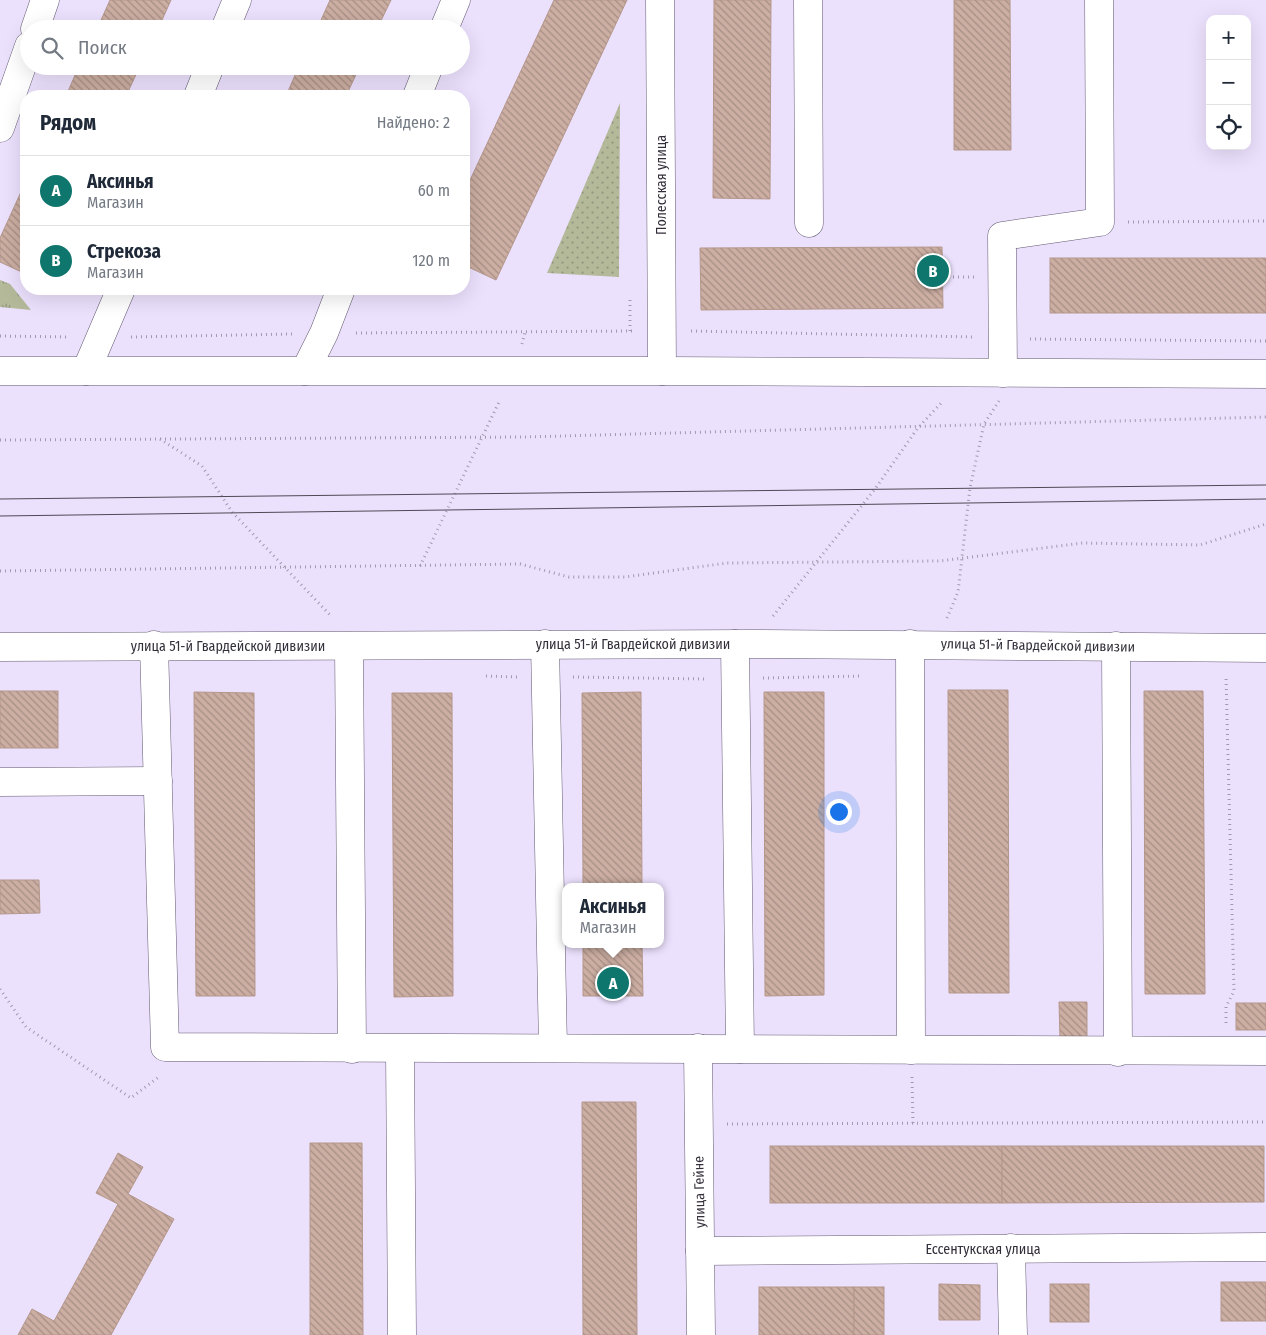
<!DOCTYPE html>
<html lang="ru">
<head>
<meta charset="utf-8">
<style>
	body { margin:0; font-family:"Fira Sans Condensed",sans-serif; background:#f2f2f3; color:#1f2937 }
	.controls { position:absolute; right:15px; top:15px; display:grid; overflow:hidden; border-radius:10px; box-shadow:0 5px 20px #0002 }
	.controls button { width:45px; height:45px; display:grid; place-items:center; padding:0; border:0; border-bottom:1px solid #e0e1e3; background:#fff; color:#1f2937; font:25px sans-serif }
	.you { position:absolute; left:838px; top:811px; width:18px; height:18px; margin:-12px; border:4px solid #fff; border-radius:50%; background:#1a73e8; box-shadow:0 0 0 8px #1a73e833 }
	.badge { display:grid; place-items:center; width:32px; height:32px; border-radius:50%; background:#0f766e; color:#fff; font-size:16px; font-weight:700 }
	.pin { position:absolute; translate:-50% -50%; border:2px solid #fff; box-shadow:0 1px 5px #0006 }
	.popup { position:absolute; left:562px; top:883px; width:102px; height:65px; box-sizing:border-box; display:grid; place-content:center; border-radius:10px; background:#fff; filter:drop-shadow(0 1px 4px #0005); font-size:16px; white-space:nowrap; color:#747a83 }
	.popup b { font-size:19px; color:#1f2937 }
	.popup::after { content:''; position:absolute; left:50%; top:100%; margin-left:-10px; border:10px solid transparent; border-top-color:#fff }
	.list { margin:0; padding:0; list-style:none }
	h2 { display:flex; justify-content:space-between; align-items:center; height:65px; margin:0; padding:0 20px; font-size:21px }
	h2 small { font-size:16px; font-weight:400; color:#747a83 }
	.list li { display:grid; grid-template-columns:32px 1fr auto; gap:15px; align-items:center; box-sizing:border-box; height:70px; padding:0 20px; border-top:1px solid #e0e1e3 }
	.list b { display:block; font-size:19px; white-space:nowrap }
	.list p { margin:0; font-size:16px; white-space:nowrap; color:#747a83 }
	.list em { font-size:16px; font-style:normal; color:#747a83 }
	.icon { flex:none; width:28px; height:28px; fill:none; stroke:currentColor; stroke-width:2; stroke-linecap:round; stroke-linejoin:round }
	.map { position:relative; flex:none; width:1266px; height:1335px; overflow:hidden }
	.search { position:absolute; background:#fff; box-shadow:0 5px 20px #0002; left:20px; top:20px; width:450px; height:55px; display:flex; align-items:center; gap:12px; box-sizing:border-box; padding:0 18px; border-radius:28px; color:#747a83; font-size:19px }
	.panel { position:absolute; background:#fff; box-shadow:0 5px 20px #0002; left:20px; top:90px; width:450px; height:205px; border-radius:20px }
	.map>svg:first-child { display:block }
	.grass { fill:url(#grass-tufts) }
	.park { fill:url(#park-dots) }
	.building { fill:url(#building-back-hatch); stroke:#b4978b }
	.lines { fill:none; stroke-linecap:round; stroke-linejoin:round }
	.minor-casing { stroke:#625970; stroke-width:29 }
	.major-casing { stroke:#625970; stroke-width:29 }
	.path { stroke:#a199ae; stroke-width:3; stroke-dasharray:1 4; stroke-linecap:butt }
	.minor { stroke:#fff; stroke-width:28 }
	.major { stroke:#fff; stroke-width:28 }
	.tram { stroke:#4e4956; stroke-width:1 }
	.labels { text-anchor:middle; stroke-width:4; stroke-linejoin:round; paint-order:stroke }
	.street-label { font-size:14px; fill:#332f3a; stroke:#fff }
</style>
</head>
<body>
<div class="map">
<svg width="1266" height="1335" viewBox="0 0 1266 1335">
	<defs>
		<pattern id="grass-tufts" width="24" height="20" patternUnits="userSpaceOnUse" patternTransform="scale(1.25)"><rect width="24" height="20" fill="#b4b99a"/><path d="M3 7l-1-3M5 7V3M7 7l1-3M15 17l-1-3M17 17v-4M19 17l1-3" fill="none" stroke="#93977f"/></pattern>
		<pattern id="park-dots" width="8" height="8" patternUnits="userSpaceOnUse" patternTransform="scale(1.25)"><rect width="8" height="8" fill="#b4b99a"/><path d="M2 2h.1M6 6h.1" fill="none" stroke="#93977f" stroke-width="1.8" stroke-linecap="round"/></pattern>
		<pattern id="building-back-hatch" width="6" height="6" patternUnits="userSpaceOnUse" patternTransform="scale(1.25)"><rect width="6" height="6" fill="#ccaea2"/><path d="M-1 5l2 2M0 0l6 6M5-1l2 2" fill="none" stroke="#a68e85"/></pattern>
	</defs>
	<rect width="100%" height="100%" fill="#ece1fd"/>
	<!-- grass -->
	<path class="grass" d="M0,280L10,284L31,310L0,307Z"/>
	<!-- park -->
	<path class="park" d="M620,103L619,277L547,273Z"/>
	<!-- building -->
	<g class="building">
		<path d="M110,0H171L158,29H97Z"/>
		<path d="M330,0H391L377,29H317Z"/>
		<path d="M554,0H627L496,280L464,265V193Z"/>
		<path d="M714,0H771L770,199L713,198Z"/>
		<path d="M954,0H1010L1011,150H954Z"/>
		<path d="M79,66H140L126,96H66Z"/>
		<path d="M299,66H360L346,96H286Z"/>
		<path d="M26,181V274L0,262V238Z"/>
		<path d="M942,247L943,308L701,310L700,248Z"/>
		<rect x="1050" y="258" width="216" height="55"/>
		<path d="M948,690H1008L1009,993H949Z"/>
		<rect x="0" y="691" width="58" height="57"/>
		<path d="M1144,691H1203L1205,994H1145Z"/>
		<path d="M194,692L254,693L255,996H196Z"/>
		<path d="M641,692L642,887H583L582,693Z"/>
		<path d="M764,692H824V995L765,996Z"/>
		<path d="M392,693H452L453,996L394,997Z"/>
		<path d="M0,880H39L40,913L0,914Z"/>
		<path d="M583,944H642L643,996H583Z"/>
		<path d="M1059,1002H1087V1038L1060,1039Z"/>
		<rect x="1236" y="1003" width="30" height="27"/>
		<path d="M582,1102H636L637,1335H583Z"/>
		<path d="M310,1143H362L363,1335H310Z"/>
		<rect x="770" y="1146" width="232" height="57"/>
		<path d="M1002,1146H1264V1202L1002,1203Z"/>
		<path d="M118,1153L143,1167L128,1194L174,1219L111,1335H18L32,1309L54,1321L118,1204L96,1193Z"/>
		<rect x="1221" y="1282" width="45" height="39"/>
		<path d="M939,1284L980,1285V1320H939Z"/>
		<rect x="1050" y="1284" width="39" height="38"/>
		<rect x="759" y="1287" width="95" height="48"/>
		<rect x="854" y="1287" width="30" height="48"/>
	</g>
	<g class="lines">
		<!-- minor casing -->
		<g class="minor-casing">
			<g id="minor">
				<path d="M660,0L662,371"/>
				<path d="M808,0L809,223"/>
				<path d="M35,29L45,0"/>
				<path d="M225,29L237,0"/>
				<path d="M444,29L456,0"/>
				<path d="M198,96L210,66"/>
				<path d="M417,96L429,66"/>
				<path d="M0,128L29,46"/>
				<path d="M86,371L121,289"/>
				<path d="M305,371L324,333L341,289"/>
				<path d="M1003,373L1002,236L1100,222L1099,0"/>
				<path d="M545,644L553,1048"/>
				<path d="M735,644L740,1049"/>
				<path d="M910,644L911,1050"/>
				<path d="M154,645L165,1047L1266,1051"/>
				<path d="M349,646L352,1049"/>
				<path d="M1116,646L1118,1052"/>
				<path d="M0,782L158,781"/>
				<path d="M698,1048L701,1335"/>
				<path d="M400,1049L402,1335"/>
				<path d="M1011,1248L1013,1335"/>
				<path d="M700,1251L1266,1247"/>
			</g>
		</g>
		<!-- major casing -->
		<g class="major-casing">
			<g id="major">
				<path d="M0,371H662L1266,374"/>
				<path d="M0,647L751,644L1266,648"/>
			</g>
		</g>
		<!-- path -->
		<g class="path">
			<path d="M1128,222L1266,221"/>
			<path d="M943,277H974"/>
			<path d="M630,331V297"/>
			<path d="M691,331L974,337"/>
			<path d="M356,333L634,331"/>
			<path d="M0,336L69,337"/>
			<path d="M131,337L292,334"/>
			<path d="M1030,339L1266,341"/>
			<path d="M522,344L525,332"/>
			<path d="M160,439L202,466L232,512L331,616"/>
			<path d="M0,440L524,437L1266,417"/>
			<path d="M420,566L500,400"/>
			<path d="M0,571L520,564L569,577H625L727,563L940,561L1083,543L1200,545L1266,524"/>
			<path d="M773,616L875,489L917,429L943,401"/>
			<path d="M947,618L958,592L970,488L984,424L999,401"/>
			<path d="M486,676L517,677"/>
			<path d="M573,677L707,679"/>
			<path d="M763,678L862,676"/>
			<path d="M0,989L26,1027L131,1098L160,1076"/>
			<path d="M1226,1023V1007L1234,991L1226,676"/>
			<path d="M912,1077L913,1124"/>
			<path d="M727,1124L1266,1122"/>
		</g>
		<!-- minor -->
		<use href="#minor" class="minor"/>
		<!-- major -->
		<use href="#major" class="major"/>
		<!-- tram -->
		<g class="tram">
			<path d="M0,499L1266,485"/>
			<path d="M0,516L1266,499"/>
		</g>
	</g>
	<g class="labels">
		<!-- street labels -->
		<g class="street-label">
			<text transform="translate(661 185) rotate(-90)" y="5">Полесская улица</text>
			<text x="633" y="649">улица 51-й Гвардейской дивизии</text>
			<text transform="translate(1038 645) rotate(1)" y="5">улица 51-й Гвардейской дивизии</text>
			<text x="228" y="651">улица 51-й Гвардейской дивизии</text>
			<text transform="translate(699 1192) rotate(-91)" y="5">улица Гейне</text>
			<text x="983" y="1254">Ессентукская улица</text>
		</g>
	</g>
</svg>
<div class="controls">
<button>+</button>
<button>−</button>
<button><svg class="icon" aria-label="locate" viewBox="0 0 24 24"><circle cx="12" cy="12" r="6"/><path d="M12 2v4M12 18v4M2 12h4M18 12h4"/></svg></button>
</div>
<div class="you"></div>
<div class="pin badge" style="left:613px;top:983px">A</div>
<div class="popup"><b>Аксинья</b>Магазин</div>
<div class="pin badge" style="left:933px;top:271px">B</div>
<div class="search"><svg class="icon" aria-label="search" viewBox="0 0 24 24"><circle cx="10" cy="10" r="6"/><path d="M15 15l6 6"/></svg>Поиск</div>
<section class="panel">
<h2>Рядом<small>Найдено: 2</small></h2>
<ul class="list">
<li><span class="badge">A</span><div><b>Аксинья</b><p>Магазин</p></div><em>60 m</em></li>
<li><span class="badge">B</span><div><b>Стрекоза</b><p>Магазин</p></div><em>120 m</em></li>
</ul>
</section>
</div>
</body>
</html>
